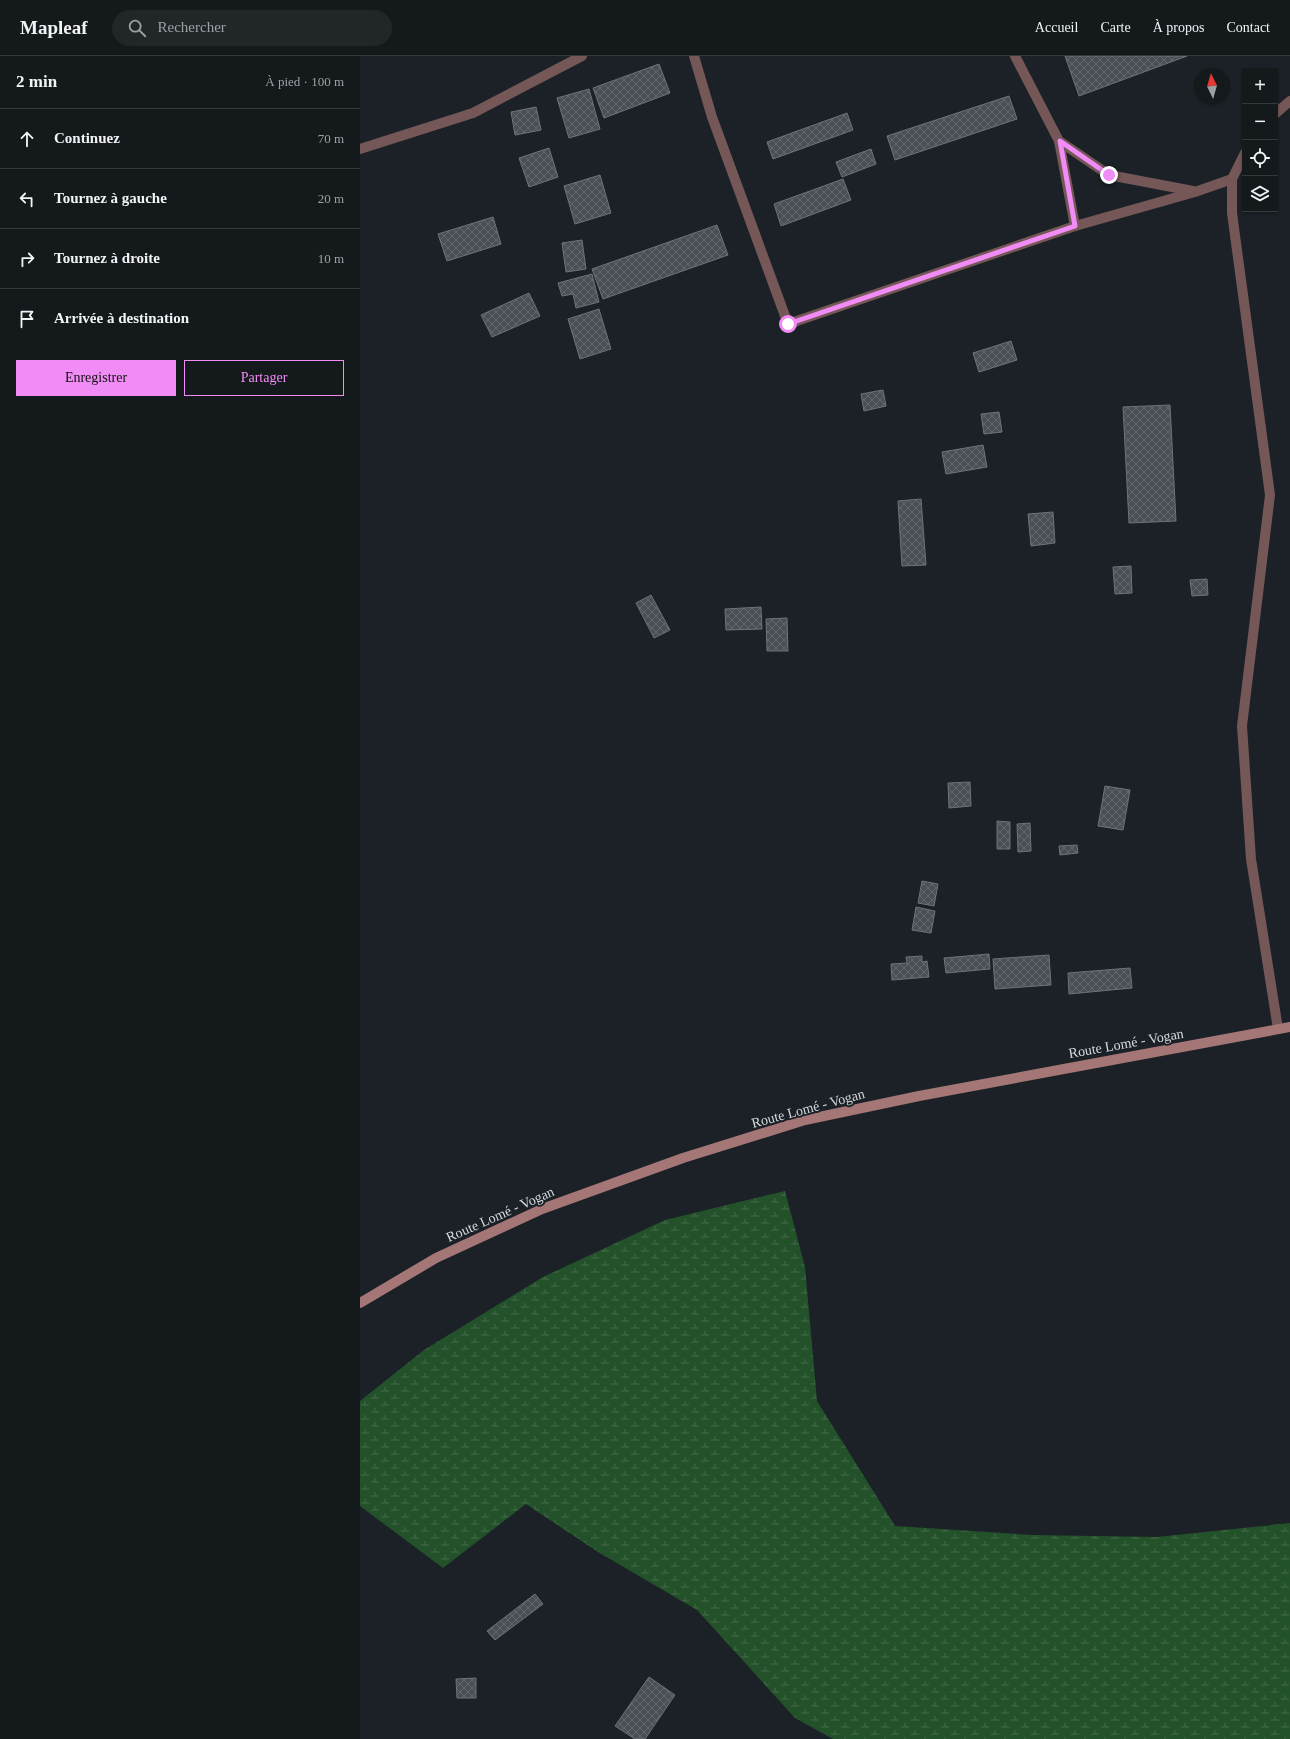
<!DOCTYPE html>
<html lang="fr">
<head>
<meta charset="utf-8">
<style>
	body { margin:0; font-family:"Times New Roman",serif; background:#212629; color:#f1f3f6 }
	.controls { position:absolute; right:12px; top:12px; display:grid; overflow:hidden; border-radius:0px; box-shadow:0 1px 3px #0004 }
	.controls button { width:36px; height:36px; display:grid; place-items:center; padding:0; border:0; border-bottom:1px solid #33383b; background:#14191c; color:#f1f3f6; font:20px sans-serif }
	.compass { position:absolute; left:834px; top:12px; width:36px; height:36px; border-radius:50%; background:#14191c; box-shadow:0 1px 3px #0004; rotate:355deg }
	.stop { position:absolute; width:12px; height:12px; margin:-9px; border:3px solid #f18bf5; border-radius:50%; background:#fff }
	.stop.end { background:#f18bf5; border-color:#fff; box-shadow:0 1px 4px #0008 }
	.list { margin:0; padding:0; list-style:none }
	h2 { display:flex; justify-content:space-between; align-items:center; height:52px; margin:0; padding:0 16px; font-size:17px }
	h2 small { font-size:13px; font-weight:400; color:#9da0a3 }
	.list li { display:grid; grid-template-columns:26px 1fr auto; gap:12px; align-items:center; box-sizing:border-box; height:60px; padding:0 16px; border-top:1px solid #33383b }
	.list b { display:block; font-size:15px; white-space:nowrap }
	.list em { font-size:13px; font-style:normal; color:#9da0a3 }
	.actions { display:flex; gap:8px; padding:12px 16px }
	.actions a { flex:1; padding:9px 0; border:1px solid #f18bf5; border-radius:0px; text-align:center; font-size:14px; color:#f18bf5 }
	.actions .main { background:#f18bf5; color:#111 }
	.icon { flex:none; width:22px; height:22px; fill:none; stroke:currentColor; stroke-width:2; stroke-linecap:round; stroke-linejoin:round }
	.map { position:relative; flex:none; width:930px; height:1683px; overflow:hidden }
	header { display:flex; align-items:center; gap:24px; box-sizing:border-box; height:56px; padding:0 20px; background:#14191c; border-bottom:1px solid #33383b }
	header strong { font-size:19px }
	nav { display:flex; gap:22px; margin-inline-start:auto; font-size:14px }
	.search { width:280px; height:36px; background:#212629; display:flex; align-items:center; gap:10px; box-sizing:border-box; padding:0 14px; border-radius:22px; color:#9da0a3; font-size:15px }
	main { display:flex }
	aside { flex:1; background:#14191c }
	.map>svg:first-child { display:block }
	.wetland { fill:url(#wetland-marsh) }
	.building { fill:url(#building-cross-hatch); stroke:#6c737a }
	.lines { fill:none; stroke-linecap:round; stroke-linejoin:round }
	.street { stroke:#755757; stroke-width:10 }
	.secondary { stroke:#a57676; stroke-width:10 }
	.route { stroke:#f18bf5; stroke-width:5 }
	.labels { text-anchor:middle; stroke-width:4; stroke-linejoin:round; paint-order:stroke }
	.street-label { font-size:14px; fill:#d6dade; stroke:#1b2126 }
</style>
</head>
<body>
<header>
<strong>Mapleaf</strong>
<div class="search"><svg class="icon" aria-label="search" viewBox="0 0 24 24"><circle cx="10" cy="10" r="6"/><path d="M15 15l6 6"/></svg>Rechercher</div>
<nav><a>Accueil</a><a>Carte</a><a>À propos</a><a>Contact</a></nav>
</header>
<main>
<aside>
<h2>2 min<small>À pied · 100 m</small></h2>
<ul class="list">
<li><svg class="icon" aria-label="ahead" viewBox="0 0 24 24"><path d="M12 20V5M6 11l6-6 6 6"/></svg><div><b>Continuez</b></div><em>70 m</em></li>
<li><svg class="icon" aria-label="left" viewBox="0 0 24 24"><path d="M17 20v-9H6M10 6l-5 5 5 5"/></svg><div><b>Tournez à gauche</b></div><em>20 m</em></li>
<li><svg class="icon" aria-label="right" viewBox="0 0 24 24"><path d="M7 20v-9h11M14 6l5 5-5 5"/></svg><div><b>Tournez à droite</b></div><em>10 m</em></li>
<li><svg class="icon" aria-label="arrive" viewBox="0 0 24 24"><path d="M6 21V4h12l-3 4 3 4H6"/></svg><div><b>Arrivée à destination</b></div></li>
</ul>
<div class="actions"><a class="main">Enregistrer</a><a>Partager</a></div>
</aside>
<div class="map">
<svg width="930" height="1683" viewBox="0 0 930 1683">
	<defs>
		<pattern id="wetland-marsh" width="20" height="14" patternUnits="userSpaceOnUse"><rect width="20" height="14" fill="#23522a"/><path d="M1 5h8M5 5V1M11 12h8M15 12V8" fill="none" stroke="#426a48"/></pattern>
		<pattern id="building-cross-hatch" width="8" height="8" patternUnits="userSpaceOnUse"><rect width="8" height="8" fill="#494f55"/><path d="M0 0l8 8M0 8l8-8" fill="none" stroke="#62686d"/></pattern>
	</defs>
	<rect width="100%" height="100%" fill="#1b2126"/>
	<!-- wetland -->
	<path class="wetland" d="M425,1135L445,1211L457,1345L535,1470L672,1479L797,1481L930,1467V1683H473L435,1662L337,1554L238,1496L166,1448L83,1512L0,1450V1345L64,1294L183,1221L305,1164Z"/>
	<!-- building -->
	<g class="building">
		<path d="M705,0H827L719,40Z"/>
		<path d="M299,8L310,37L244,62L233,32Z"/>
		<path d="M229,33L240,73L209,82L197,42Z"/>
		<path d="M649,40L657,63L535,104L527,80Z"/>
		<path d="M176,51L181,74L155,79L151,56Z"/>
		<path d="M487,57L493,74L413,103L407,86Z"/>
		<path d="M189,92L198,121L169,131L159,102Z"/>
		<path d="M511,93L516,108L482,121L476,106Z"/>
		<path d="M240,119L251,157L215,168L204,130Z"/>
		<path d="M483,123L491,144L421,170L414,148Z"/>
		<path d="M133,161L141,188L87,205L78,178Z"/>
		<path d="M357,169L368,199L243,243L232,213Z"/>
		<path d="M222,184L226,213L206,216L202,187Z"/>
		<path d="M232,218L239,246L216,252L213,238L202,240L198,227Z"/>
		<path d="M169,237L180,260L132,281L121,259Z"/>
		<path d="M239,253L251,293L220,303L208,263Z"/>
		<path d="M651,285L657,304L619,316L613,297Z"/>
		<path d="M523,334L526,350L504,355L501,338Z"/>
		<path d="M810,349L816,465L769,467L763,351Z"/>
		<path d="M639,356L642,376L624,378L621,358Z"/>
		<path d="M623,389L627,411L586,418L582,396Z"/>
		<path d="M561,443L566,509L542,510L538,445Z"/>
		<path d="M693,456L695,487L671,490L668,458Z"/>
		<path d="M771,510L772,537L755,538L753,511Z"/>
		<path d="M847,523L848,539L832,540L830,524Z"/>
		<path d="M291,539L310,574L294,582L276,547Z"/>
		<path d="M401,551L402,573L366,574L365,553Z"/>
		<path d="M427,562L428,595H407L406,563Z"/>
		<path d="M610,726L611,750L589,752L588,727Z"/>
		<path d="M745,730L770,734L763,774L738,770Z"/>
		<path d="M637,765L650,766V793H637Z"/>
		<path d="M670,767L671,795L658,796L657,768Z"/>
		<path d="M717,789L718,797L700,799L699,790Z"/>
		<path d="M562,825L578,828L574,850L558,847Z"/>
		<path d="M556,851L575,855L571,877L552,874Z"/>
		<path d="M629,898L630,913L586,917L584,902Z"/>
		<path d="M689,899L691,929L635,933L633,903Z"/>
		<path d="M562,900V906L567,905L569,921L532,924L531,908L547,907L546,901Z"/>
		<path d="M770,912L772,932L709,938L708,917Z"/>
		<path d="M175,1538L183,1548L135,1584L127,1575Z"/>
		<path d="M289,1621L315,1639L285,1683H275L255,1670Z"/>
		<path d="M116,1622V1642H97L96,1623Z"/>
	</g>
	<g class="lines">
		<!-- street -->
		<g class="street">
			<path d="M334,0L352,61L428,268L715,170L835,136L872,123"/>
			<path d="M655,0L699,85L749,119L833,135"/>
			<path d="M915,58L930,45"/>
			<path d="M699,85L715,170"/>
			<path d="M0,93L113,57L222,0"/>
			<path d="M885,97L872,123V157L910,439L882,670L891,803L918,973"/>
		</g>
		<!-- secondary -->
		<path class="secondary" d="M0,1247L76,1202L182,1153L323,1102L445,1064L559,1040L930,971"/>
	</g>
	<g class="lines">
		<!-- route -->
		<path class="route" d="M428,268L715,170L700,85L749,119"/>
	</g>
	<g class="labels">
		<!-- street labels -->
		<g class="street-label">
			<text transform="translate(766 987) rotate(-10)" y="5">Route Lomé - Vogan</text>
			<text transform="translate(448 1052) rotate(-15)" y="5">Route Lomé - Vogan</text>
			<text transform="translate(140 1158) rotate(-24)" y="5">Route Lomé - Vogan</text>
		</g>
	</g>
</svg>
<div class="controls">
<button>+</button>
<button>−</button>
<button><svg class="icon" aria-label="locate" viewBox="0 0 24 24"><circle cx="12" cy="12" r="6"/><path d="M12 2v4M12 18v4M2 12h4M18 12h4"/></svg></button>
<button><svg class="icon" aria-label="layers" viewBox="0 0 24 24"><path d="M12 4l9 5-9 5-9-5zM3 14l9 5 9-5"/></svg></button>
</div>
<svg class="compass" viewBox="-18 -18 36 36"><path d="M0-13l5 13h-10z" fill="#e53935"/><path d="M0 13l5-13h-10z" fill="#9da0a3"/></svg>
<div class="stop" style="left:428px;top:268px"></div>
<div class="stop end" style="left:749px;top:119px"></div>
</div>
</main>
</body>
</html>
